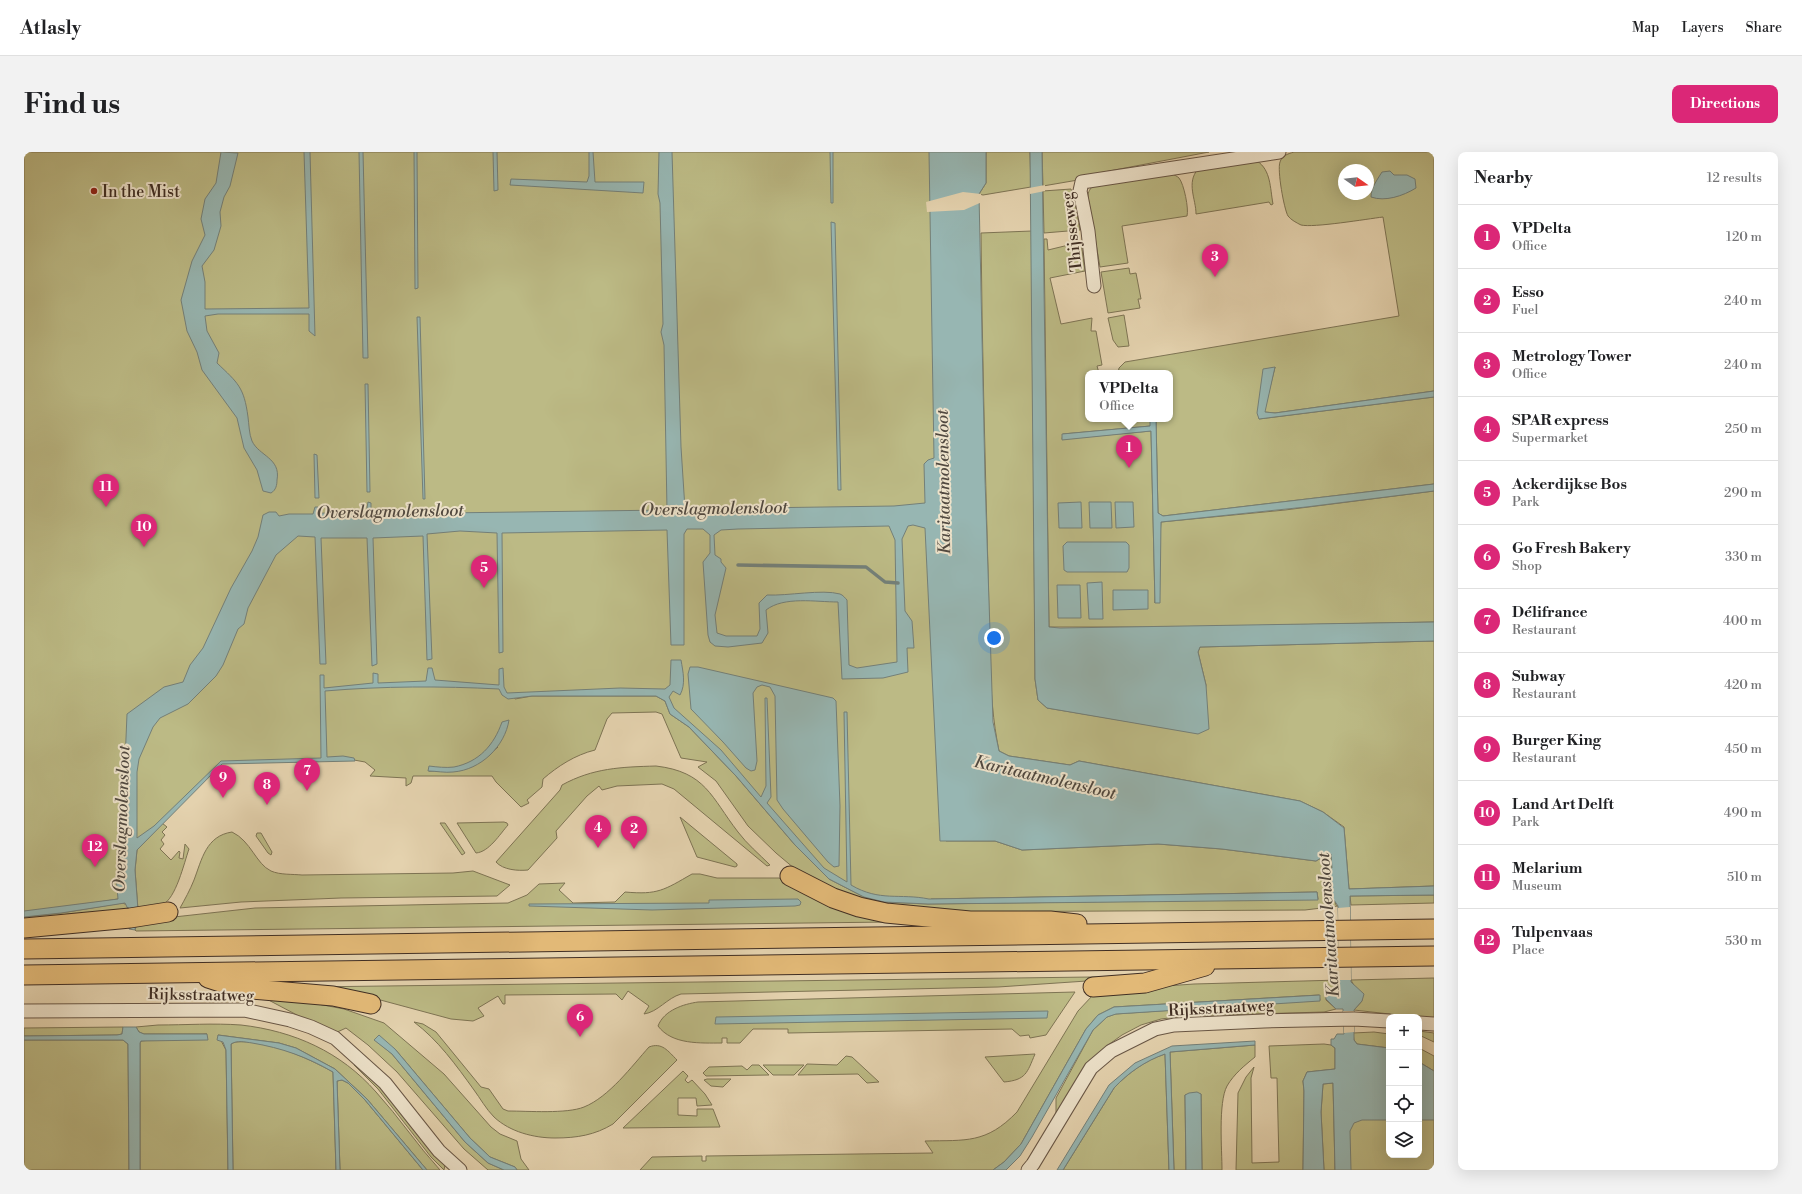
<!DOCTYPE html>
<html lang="en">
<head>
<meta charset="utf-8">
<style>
	body { margin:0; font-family:"Libre Bodoni",serif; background:#f2f2f2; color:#202124 }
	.controls { position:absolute; right:12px; bottom:12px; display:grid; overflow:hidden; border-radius:8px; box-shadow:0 4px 16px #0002 }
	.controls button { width:36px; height:36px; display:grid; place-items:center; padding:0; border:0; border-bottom:1px solid #e0e0e0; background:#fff; color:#202124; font:20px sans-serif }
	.compass { position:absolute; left:1314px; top:12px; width:36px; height:36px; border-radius:50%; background:#fff; box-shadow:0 4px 16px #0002; rotate:104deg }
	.you { position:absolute; left:970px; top:486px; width:14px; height:14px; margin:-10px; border:3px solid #fff; border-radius:50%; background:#1a73e8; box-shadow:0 0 0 6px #1a73e833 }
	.badge { display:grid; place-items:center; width:26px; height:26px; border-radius:50%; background:#db2777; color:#fff; font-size:13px; font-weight:700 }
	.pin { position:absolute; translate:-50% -33px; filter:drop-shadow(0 1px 2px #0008) }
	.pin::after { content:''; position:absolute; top:21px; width:14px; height:12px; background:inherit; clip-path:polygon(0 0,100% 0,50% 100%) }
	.popup { position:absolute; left:1061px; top:218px; width:88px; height:52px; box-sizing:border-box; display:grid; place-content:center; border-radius:8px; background:#fff; filter:drop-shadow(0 1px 3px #0005); font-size:13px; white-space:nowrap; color:#757577 }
	.popup b { font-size:15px; color:#202124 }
	.popup::after { content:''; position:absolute; left:50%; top:100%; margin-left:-8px; border:8px solid transparent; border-top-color:#fff }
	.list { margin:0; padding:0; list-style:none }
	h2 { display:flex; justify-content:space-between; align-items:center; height:52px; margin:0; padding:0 16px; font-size:17px }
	h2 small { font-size:13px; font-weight:400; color:#757577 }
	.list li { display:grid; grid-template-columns:26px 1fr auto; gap:12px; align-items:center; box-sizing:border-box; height:64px; padding:0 16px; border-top:1px solid #e0e0e0 }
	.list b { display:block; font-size:15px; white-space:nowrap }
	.list p { margin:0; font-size:13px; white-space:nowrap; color:#757577 }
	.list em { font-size:13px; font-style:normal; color:#757577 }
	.icon { flex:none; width:22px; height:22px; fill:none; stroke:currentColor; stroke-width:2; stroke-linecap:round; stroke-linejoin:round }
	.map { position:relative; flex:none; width:1410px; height:1018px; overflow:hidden; border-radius:8px }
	header { display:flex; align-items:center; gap:24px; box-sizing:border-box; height:56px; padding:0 20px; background:#fff; border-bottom:1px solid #e0e0e0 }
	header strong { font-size:19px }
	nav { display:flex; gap:22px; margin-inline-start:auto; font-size:14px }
	.intro { display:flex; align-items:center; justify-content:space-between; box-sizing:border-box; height:96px; padding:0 24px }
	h1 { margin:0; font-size:28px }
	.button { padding:10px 18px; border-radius:8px; background:#db2777; color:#fff; font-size:14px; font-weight:700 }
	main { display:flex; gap:24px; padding:0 24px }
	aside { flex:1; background:#fff; border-radius:8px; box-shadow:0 4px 16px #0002 }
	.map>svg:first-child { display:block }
	.green { fill:#bcba85; stroke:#7e7454; fill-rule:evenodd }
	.water { fill:#97b6b2; stroke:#748079; fill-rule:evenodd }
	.pier { fill:#e4d2ae }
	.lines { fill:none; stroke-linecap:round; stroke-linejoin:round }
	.stream { stroke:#748079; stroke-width:3.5 }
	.minor-casing { stroke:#695746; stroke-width:15 }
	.highway-casing { stroke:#402e23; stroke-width:21 }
	.minor { stroke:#ede2ca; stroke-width:13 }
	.highway { stroke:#e2b977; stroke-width:19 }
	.poi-dot { fill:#8f2418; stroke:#ede2ca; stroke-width:1.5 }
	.labels { text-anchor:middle; stroke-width:4; stroke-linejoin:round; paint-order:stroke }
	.poi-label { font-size:16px; fill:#402e23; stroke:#ede2ca; text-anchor:start }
	.street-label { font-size:16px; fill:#402e23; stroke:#ede2ca }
	.water-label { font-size:17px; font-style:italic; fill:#514940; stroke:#ede2ca }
</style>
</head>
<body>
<header>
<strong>Atlasly</strong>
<nav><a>Map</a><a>Layers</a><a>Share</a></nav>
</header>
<div class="intro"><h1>Find us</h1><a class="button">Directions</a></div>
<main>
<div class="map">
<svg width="1410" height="1018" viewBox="0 0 1410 1018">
	<rect width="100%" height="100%" fill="#e4d2ae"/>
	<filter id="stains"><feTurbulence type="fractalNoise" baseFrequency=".005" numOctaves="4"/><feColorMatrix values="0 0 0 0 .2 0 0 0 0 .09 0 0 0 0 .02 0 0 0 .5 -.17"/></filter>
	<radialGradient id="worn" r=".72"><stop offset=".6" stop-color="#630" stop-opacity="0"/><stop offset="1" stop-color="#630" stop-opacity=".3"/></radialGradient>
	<!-- green -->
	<g class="green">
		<path d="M0,0H911L922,689H971L998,698L1134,692L1198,697L1292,709L1304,701L1307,702L1308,716L1304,725L1312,753L1314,754L1281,758L903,760L842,752L777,722L752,701L724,674L692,629L674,615L683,610L657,606L638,562L632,560L588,561L583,567L571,598C551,603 534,614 519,627L518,635L503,648L505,651L497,655L472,630L468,624H389L387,631L382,634V626L346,624L351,618L341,610L330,608L197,611L119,687L105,697L100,746L0,762ZM631,540L641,545L649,560L666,573L789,708L808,725L847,744L907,749V747L1293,740L1294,747L904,752L860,750L840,745L805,727L771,693L712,624L665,575L646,562L641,549L632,544H508L491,547L489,543ZM474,595C448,618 438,620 405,619L442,614Z"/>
		<path d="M962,0H1006L1007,35L959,43L955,42L962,31Z"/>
		<path d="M1018,0H1185L1059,24L1054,28L1019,34Z"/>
		<path d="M1270,0H1410V239L1251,261L1240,260L1251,215L1235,267L1410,245V332L1139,364L1134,361L1132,267H1146V221H1094L1095,216L1101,210L1375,164L1359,65C1343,67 1289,76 1277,73C1273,71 1267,68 1264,64C1260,57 1253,18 1256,10C1258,4 1263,2 1270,0ZM1320,18H1344V42H1320Z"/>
		<path d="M1233,9C1247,18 1246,36 1249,52L1247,53L1245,50L1172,62C1172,47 1162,31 1174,17Z"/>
		<path d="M1147,21C1150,23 1153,24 1155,26C1160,32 1165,57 1163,64L1098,74L1104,111L1076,115L1064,45C1064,39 1066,37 1070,33Z"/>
		<path d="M1047,37L1051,50L1056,78L1020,81L1019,39Z"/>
		<path d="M1008,79L1011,527L1014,548L1023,556L1174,581L1182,533L1174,500L1176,495L1410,489V734L1325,737L1320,675L1299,660L1276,649L1055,609L1046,613L985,604L975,599C963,540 966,477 964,418C961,305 958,193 957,81Z"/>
		<path d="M1020,87H1023L1024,98L1057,90L1061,119L1026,126L1037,172L1068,166L1067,179H1072L1078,213L1073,214L1075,221H1064V267H1126L1127,274L1039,282L1038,287L1127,279L1131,451L1137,370L1261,358L1410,339V470L1160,475H1025Z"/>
		<path d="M1105,116L1106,122L1112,121L1117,147H1114L1116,156L1084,161L1077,120Z"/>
		<path d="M1100,163L1105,194L1094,195L1089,188L1084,166Z"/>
		<path d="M632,614C682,620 687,645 714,680C723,692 735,702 746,713L743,714L650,637L638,632L593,634L578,638L575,634L563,644L532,679L533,686L504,718C494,719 479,718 472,710L536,638L538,633C569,616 597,615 632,614Z"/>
		<path d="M656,665L713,712V714L711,715L673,705Z"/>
		<path d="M480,670L483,671L484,673C476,682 465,700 452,701L433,671Z"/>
		<path d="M138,671L143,675L138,680L141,683L137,688L140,692L136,697L147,708L155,699L156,700L155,706L159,707L161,692L165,697C160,711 152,747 138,753C131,756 122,757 114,758L111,718L113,698Z"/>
		<path d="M416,671H421L441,701L438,703Z"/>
		<path d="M208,680C227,689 232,712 247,719C256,723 268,722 278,723L429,721L449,719L486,733L473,744L317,746L217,750L156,756C161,747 166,738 170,728C178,707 182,684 208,680Z"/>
		<path d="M233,681H237L248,700L247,703L244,701L232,684Z"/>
		<path d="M668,722H676L693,726H755L867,770L112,779L111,778L114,769L231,756L484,751L503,743L515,732L541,731L535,738L549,751L591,750L601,740C634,743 640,738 668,722Z"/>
		<path d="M1410,743V751L1327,753L1326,744Z"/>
		<path d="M98,751L104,753V757L0,773V765L37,761Z"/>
		<path d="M1068,825L1107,826L974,835L657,842C643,846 634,860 620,862L625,854L604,839L598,848L592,842L481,843V852H479L474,844L454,856L460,864L449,869L427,867L349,846L282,835Z"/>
		<path d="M1410,826V867L1330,858L1338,849L1327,828Z"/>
		<path d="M1316,828L1302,845V848L1312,857L1300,860L1161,864L1137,867L1117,873L1098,883L1080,896L1032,965V946L1069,878L1083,865L1091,862L1296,848L1295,843L1090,855L1074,863L1062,877L997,992L980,1010L969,1018H616L628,1005L678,1004V1009H682V1004L909,1001L901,989C942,988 962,992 993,960L1054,859L1069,843L1099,837L1170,832Z"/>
		<path d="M1051,840L1022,883L1006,886L1005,883L996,884L988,877L764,881V877H729L716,891H703V886H698V891C677,891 648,893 634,874C640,858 660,852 674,850Z"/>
		<path d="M235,843L268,847L320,857L360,871L420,922L467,975L476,982L493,989L497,1007L505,1018H493L491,1015L466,1005L446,986L371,897L351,888L368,902L441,990L464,1011L480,1018H464L440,997L373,920L344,893L322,876L309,882Z"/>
		<path d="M390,870L399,872L412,880L457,935L465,937L479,957L484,959C504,959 543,962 560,955C585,945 608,914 625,895C638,890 644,899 653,908L589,972C571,983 553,986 531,986C510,986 486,980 470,965C462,957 456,946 450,938C432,913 414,888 390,870Z"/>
		<path d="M134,873C161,873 190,871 217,873C270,879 317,900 352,940C375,965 393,993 416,1018H403L343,947L311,917L272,896L255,891L194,883L202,898L204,1018H116V891L117,889L183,882H120L115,880L112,875Z"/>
		<path d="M99,875L98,882L93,883L0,884V876Z"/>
		<path d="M1395,879L1410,881V890L1395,883Z"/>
		<path d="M1350,880L1365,882V896L1333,892L1330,888L1329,881Z"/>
		<path d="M0,888H99L104,892L105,1018H0Z"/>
		<path d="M211,890C242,887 282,905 309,920L312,1018H209L207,892Z"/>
		<path d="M1300,892L1307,893L1311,896V917L1283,920L1279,929L1280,939L1279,1018H1212L1214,941L1222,925L1230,915L1227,926L1228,1011L1255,1010L1253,926H1247L1245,894Z"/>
		<path d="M1231,893V905C1220,914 1210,922 1203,934C1194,951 1198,998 1198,1018H1178L1177,942L1161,943L1162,1018H1150L1146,900Z"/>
		<path d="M1395,896L1410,904V919L1395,910Z"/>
		<path d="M1011,902C1003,921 1002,928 980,930L961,905Z"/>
		<path d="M1141,902L1145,1018H1039L1090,936C1104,921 1122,908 1141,902Z"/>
		<path d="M822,904L828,905L855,930L843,931L834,922L774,923L783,912L813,913Z"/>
		<path d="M332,910L357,934L421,1013L420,1018L407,1005L354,937L330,913Z"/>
		<path d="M728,913H735L745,923L682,924L679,921L685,915L718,914L723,918Z"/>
		<path d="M739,913H780L770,923H749Z"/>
		<path d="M659,919L664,924L661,928L664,931L668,928L681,942L688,953L673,954L672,946H654V963L673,964V957H689L696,975L599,976Z"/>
		<path d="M683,927H707L699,935L687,934L680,928Z"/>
		<path d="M318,928L324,931L341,948L399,1018H316L313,929Z"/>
		<path d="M1309,931L1311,1018H1300L1297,960L1299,932Z"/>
		<path d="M1323,957L1365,958V1003H1395V960L1410,961V1018H1324Z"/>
	</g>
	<!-- water -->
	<g class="water">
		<path d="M197,0L214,1L206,34L200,45L196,60L197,74L190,98L178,114L181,130V157L285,156L280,0H286L291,184L285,179V162H194L181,164L183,179L195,201L193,211C214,231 220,235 224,265C225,272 225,282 228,289C235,304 257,306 253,328C253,333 252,338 247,341L239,339L233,318L220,296L213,266L178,218L173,200L163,179L157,148L168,109L181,83L177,67L181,47L192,31Z"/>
		<path d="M335,0H339L344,206H339Z"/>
		<path d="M390,0H393L394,136L391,137Z"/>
		<path d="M469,0H473L474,38L470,39Z"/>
		<path d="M565,0H569L571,30H620L619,41L486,33L487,27L563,30L565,24Z"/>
		<path d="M635,0H648L657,295L661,357L870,354L901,351L900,312L904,308L910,306L905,0H962V31L955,42L961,327L969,570L975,599L985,604L1046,613L1055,609L1276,649L1299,660L1320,676L1325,737L1410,734V743L1326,744L1327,828V830L1340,842L1338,849L1330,858V888L1333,892L1365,896V968H1338L1330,971L1326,979L1327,1018H1311L1309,931L1299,932L1297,960L1300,1018H1279L1280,939L1279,929L1283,920L1311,917V896L1307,893V887H1310L1313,882H1320L1319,857H1312L1302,847V845L1316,828L1314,754L1310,748L1301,742L1308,734L1304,725V719L1308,716L1307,702H1304L1292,709L1198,697L1134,692L998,698L971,689H916L901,376L889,373L884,374L878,387L881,459L888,469L890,496H883L884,520L859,526L818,527L814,450C792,450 760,444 742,458L744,481L738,491L704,495L691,494L686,490L684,483L679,410L686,401V383L679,377H663L660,382V493H647L643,378L478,381L479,500L475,501L473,381L436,379L403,382L408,507L403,508L399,384L349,386L353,512L348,514L343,386H297L302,512H296L291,385L274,384L252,403L224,456L220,472L214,477L199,513L192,524L164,552L136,566L129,575L115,607L113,620V686L130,674L197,609L297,606L296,523H300V536L349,531V521L354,522V531L402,529L404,516H408L411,528L475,533V517L479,516L480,535L483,541L596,536L641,537L646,533L647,508H657C659,520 662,532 656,543L649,539L645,545L650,556L697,598L737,645L742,634L741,546H743L747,645L743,651L800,716L823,730L820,560H823L827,733C856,750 875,741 905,747L1293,740L1294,748L904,752L860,750L840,745L805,727L771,693L712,624L665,575L646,562L641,549L632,544H508L484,547L478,543L475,537C417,534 360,534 301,539L303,605L319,604L330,606L331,609L198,612L113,698L111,718L114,758L111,778L105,777L104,757L101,751L37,761L0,765V759L94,747L92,725L102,680L100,634L103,562L140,535L159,530L166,513L179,496L207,436L228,399L234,385L239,363L245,360H252L255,364L265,362H289L291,355H294L296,361L342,362L344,350L347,351V362L643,358L640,193L637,180L639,172L636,51L634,42ZM865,374L871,388L873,510L833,516L825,513L823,448C821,446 819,443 816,442C798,437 764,444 743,443L735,451L736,477L733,484H702L693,481L691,463L702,416L697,410V407L691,403L690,383L697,378L714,377Z"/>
		<path d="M806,0H809V51H807Z"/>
		<path d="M1006,0H1018L1025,475L1036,476L1410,470V489L1176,495L1174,500L1182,533L1185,577L1174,582L1023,556L1014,548L1011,527Z"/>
		<path d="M1366,19L1370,23H1383L1391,27L1392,36C1379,44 1361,50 1347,45C1347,36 1353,28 1358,20Z"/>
		<path d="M807,70L811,71L817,338H814Z"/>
		<path d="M393,165H396L401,347H399Z"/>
		<path d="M1251,215L1241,260L1251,261L1410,239V245L1235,267L1233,261L1239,217Z"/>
		<path d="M341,232H344L346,340H343Z"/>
		<path d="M1126,267H1132L1134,361L1139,364L1410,332V339L1282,355L1137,370L1136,451H1131L1127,279L1038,288V282L1126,274Z"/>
		<path d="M290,302L293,303L295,346H291Z"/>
		<path d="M1057,350L1058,376H1035L1034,351Z"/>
		<path d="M1065,350H1087L1088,376H1066Z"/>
		<path d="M1091,350H1109L1110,375L1092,376Z"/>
		<path d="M1043,390H1102L1105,393V416L1103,420H1043L1040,418L1039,394Z"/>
		<path d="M1078,430L1079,467H1065L1063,431Z"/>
		<path d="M1033,433H1056L1057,466H1034Z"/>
		<path d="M1089,438H1124V457L1089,458Z"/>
		<path d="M666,515H674L809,546L812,549L816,654L815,714L810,715L804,710L759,657L753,648L751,544L746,535L738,533L733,535L729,541L733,609L731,618L727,619L722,616L699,590L667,557L664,522Z"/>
		<path d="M485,568C481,594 457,618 429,620C421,621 412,619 404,619L405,614C413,615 422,616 430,615C455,610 470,593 478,570Z"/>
		<path d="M774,747L777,750L776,753L771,754L628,758L505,754V752L685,751V748Z"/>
		<path d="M1296,843V849L1092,862L1083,865L1069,878L1008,985L996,1004L982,1018H969L980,1010L997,992L1062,877L1074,863L1090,855Z"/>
		<path d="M1024,859L1023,866L691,872L692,865Z"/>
		<path d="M99,875H112L115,880L120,882H183L184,888L117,889L116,891V1018H105L104,892L99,888H0V884L93,883L98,882Z"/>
		<path d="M194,883L255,891L272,896L311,917L343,947L403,1018H399L341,948L324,931L318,928L313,929L316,1018H312L309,920C283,905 258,896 228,891C221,890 213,888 207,892L209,1018H204L202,898L199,890L193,888Z"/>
		<path d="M355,883L371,897L446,986L466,1005L491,1015L493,1018H480L464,1011L441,990L368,902L350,888Z"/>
		<path d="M1231,889V893L1146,900L1150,1018H1145L1141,902C1121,909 1104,921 1090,936L1039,1018H1033L1085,933L1111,911L1148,894Z"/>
		<path d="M1395,910L1410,919V968H1395Z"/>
		<path d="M1173,940L1177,942L1178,1018H1162L1161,943L1165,941Z"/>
	</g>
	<!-- pier -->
	<g class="pier">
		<path d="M1021,33V39L1006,42L1005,36Z"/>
		<path d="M939,40L957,42L958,50L940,58L903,60L902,50Z"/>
		<path d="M1326,755L1327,828H1315L1314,756Z"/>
		<path d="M1319,859H1330V880L1320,881Z"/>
	</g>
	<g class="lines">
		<!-- stream -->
		<path class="stream" d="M714,413L842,415L861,430L874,431"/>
		<!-- minor casing -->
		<g class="minor-casing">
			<g id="minor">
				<path d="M1070,134L1064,79L1056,39L1058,30L1255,0"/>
				<path d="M0,859L220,858L266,868L287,875L311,886L361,931L415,999L436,1018"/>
				<path d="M1395,871L1410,872"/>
				<path d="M1004,1018L1009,1012L1067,916L1087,899L1131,877L1150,873L1240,869L1330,867L1365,869"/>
			</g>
		</g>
		<!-- highway casing -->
		<g class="highway-casing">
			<g id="highway">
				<path d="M766,724L809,746L835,755L862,761L946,769H1026L1053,772"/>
				<path d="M0,776L106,766L144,760"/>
				<path d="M0,797L1410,777"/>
				<path d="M0,823L1410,804"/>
				<path d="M184,826L215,836L309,844L347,852"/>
				<path d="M1069,835L1121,831L1181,814"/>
			</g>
		</g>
		<!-- minor -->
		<use href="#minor" class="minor"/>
		<!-- highway -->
		<use href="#highway" class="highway"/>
	</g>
	<!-- markers -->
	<circle class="poi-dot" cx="70" cy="39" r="4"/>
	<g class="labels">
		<!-- poi labels -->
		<g class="poi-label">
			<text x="78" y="45">In the Mist</text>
		</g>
		<!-- street labels -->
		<g class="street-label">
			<text transform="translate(1047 80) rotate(-97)" y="6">Thijsseweg</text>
			<text transform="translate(177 842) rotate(1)" y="6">Rijksstraatweg</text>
			<text transform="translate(1197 855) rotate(-3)" y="6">Rijksstraatweg</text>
		</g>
		<!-- water labels -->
		<g class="water-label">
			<text transform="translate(919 330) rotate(-91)" y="6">Karitaatmolensloot</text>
			<text transform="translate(690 356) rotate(-1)" y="6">Overslagmolensloot</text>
			<text transform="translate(366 359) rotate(-1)" y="6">Overslagmolensloot</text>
			<text transform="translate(1021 625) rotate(13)" y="6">Karitaatmolensloot</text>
			<text transform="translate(97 667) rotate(-88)" y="6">Overslagmolensloot</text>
			<text transform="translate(1304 773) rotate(-94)" y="6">Karitaatmolensloot</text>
		</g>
	</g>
	<rect width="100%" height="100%" filter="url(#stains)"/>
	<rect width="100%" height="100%" fill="url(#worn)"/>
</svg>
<div class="controls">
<button>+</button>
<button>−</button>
<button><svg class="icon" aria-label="locate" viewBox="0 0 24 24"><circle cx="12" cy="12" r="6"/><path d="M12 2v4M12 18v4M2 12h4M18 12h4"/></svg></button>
<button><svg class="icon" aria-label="layers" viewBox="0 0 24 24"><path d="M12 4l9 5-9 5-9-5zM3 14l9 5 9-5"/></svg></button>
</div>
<svg class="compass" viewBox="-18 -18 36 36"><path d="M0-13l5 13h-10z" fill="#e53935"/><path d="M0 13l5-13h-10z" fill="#757577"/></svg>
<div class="you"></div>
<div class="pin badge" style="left:1105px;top:316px">1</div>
<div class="popup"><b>VPDelta</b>Office</div>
<div class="pin badge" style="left:610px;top:697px">2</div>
<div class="pin badge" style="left:1191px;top:125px">3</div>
<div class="pin badge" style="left:574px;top:696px">4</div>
<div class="pin badge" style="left:460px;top:436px">5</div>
<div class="pin badge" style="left:556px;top:885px">6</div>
<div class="pin badge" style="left:283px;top:639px">7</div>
<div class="pin badge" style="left:243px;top:653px">8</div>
<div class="pin badge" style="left:199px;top:646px">9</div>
<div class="pin badge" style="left:120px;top:395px">10</div>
<div class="pin badge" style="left:82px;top:355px">11</div>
<div class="pin badge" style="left:71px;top:715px">12</div>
</div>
<aside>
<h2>Nearby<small>12 results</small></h2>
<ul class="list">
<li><span class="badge">1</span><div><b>VPDelta</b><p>Office</p></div><em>120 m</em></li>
<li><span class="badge">2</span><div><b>Esso</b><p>Fuel</p></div><em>240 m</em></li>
<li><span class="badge">3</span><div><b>Metrology Tower</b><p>Office</p></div><em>240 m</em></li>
<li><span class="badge">4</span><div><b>SPAR express</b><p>Supermarket</p></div><em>250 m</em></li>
<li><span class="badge">5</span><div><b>Ackerdijkse Bos</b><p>Park</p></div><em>290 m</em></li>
<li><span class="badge">6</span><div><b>Go Fresh Bakery</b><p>Shop</p></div><em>330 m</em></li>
<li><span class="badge">7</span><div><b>Délifrance</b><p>Restaurant</p></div><em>400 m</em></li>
<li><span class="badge">8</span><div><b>Subway</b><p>Restaurant</p></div><em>420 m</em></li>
<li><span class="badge">9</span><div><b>Burger King</b><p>Restaurant</p></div><em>450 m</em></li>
<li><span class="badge">10</span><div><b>Land Art Delft</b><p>Park</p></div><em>490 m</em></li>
<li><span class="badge">11</span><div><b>Melarium</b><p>Museum</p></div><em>510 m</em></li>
<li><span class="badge">12</span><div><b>Tulpenvaas</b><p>Place</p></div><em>530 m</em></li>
</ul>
</aside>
</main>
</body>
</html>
